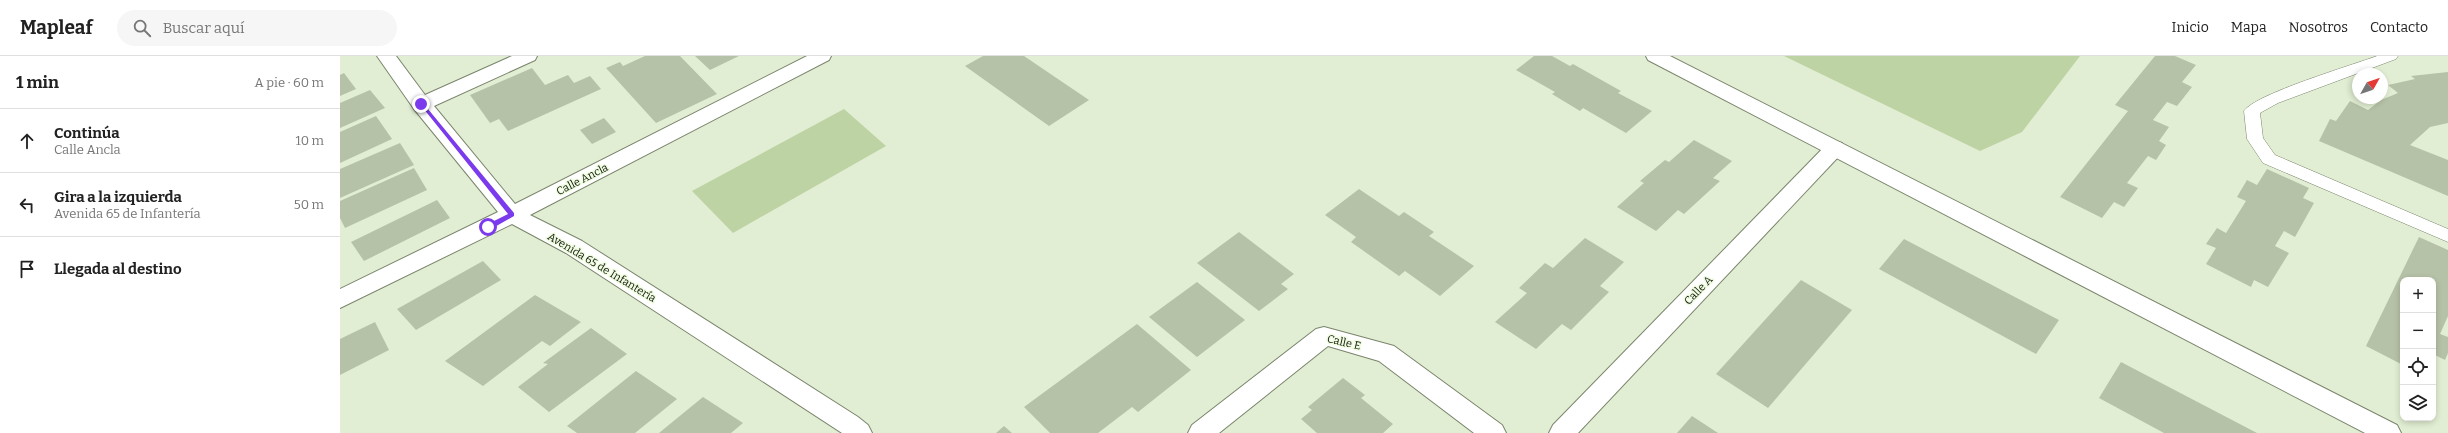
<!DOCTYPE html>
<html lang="es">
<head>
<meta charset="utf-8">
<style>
	body { margin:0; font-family:Bitter,serif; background:#f6f6f6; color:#222 }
	.controls { position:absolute; right:12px; bottom:12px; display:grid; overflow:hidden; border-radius:8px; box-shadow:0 2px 6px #0003 }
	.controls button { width:36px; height:36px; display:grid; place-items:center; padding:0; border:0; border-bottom:1px solid #e0e0e0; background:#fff; color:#222; font:20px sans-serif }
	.compass { position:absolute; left:2012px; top:12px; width:36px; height:36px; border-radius:50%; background:#fff; box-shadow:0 2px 6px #0003; rotate:50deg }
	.stop { position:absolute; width:12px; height:12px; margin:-9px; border:3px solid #7c3aed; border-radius:50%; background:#fff }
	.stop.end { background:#7c3aed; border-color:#fff; box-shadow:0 1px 4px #0008 }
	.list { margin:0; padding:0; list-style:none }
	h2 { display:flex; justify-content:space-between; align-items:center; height:52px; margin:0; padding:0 16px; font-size:17px }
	h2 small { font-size:13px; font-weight:400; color:#767676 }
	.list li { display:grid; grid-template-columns:26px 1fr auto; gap:12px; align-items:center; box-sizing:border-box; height:64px; padding:0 16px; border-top:1px solid #e0e0e0 }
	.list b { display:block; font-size:15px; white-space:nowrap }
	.list p { margin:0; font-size:13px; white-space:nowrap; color:#767676 }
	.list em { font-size:13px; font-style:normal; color:#767676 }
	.icon { flex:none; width:22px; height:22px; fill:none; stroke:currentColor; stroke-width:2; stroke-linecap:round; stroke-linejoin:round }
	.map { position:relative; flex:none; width:2108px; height:377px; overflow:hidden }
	header { display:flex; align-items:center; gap:24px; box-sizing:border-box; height:56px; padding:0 20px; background:#fff; border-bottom:1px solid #e0e0e0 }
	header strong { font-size:19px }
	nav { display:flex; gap:22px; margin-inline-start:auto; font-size:14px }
	.search { width:280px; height:36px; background:#f6f6f6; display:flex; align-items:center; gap:10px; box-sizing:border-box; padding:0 14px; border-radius:22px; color:#767676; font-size:15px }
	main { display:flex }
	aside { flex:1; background:#fff }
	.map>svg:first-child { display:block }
	.green { fill:#bdd3a3 }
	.building { fill:#b6c2a7 }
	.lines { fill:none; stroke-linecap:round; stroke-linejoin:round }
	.service-casing { stroke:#7a856c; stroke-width:1 }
	.minor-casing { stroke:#7a856c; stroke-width:2 }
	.tertiary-casing { stroke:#7a856c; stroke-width:2 }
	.service { fill:#fff; fill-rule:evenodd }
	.minor { fill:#fff; fill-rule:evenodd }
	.tertiary { fill:#fff; fill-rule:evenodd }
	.route { fill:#7c3aed }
	.labels { text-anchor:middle; stroke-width:3; stroke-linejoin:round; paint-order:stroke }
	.street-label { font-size:11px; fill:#14180e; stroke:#effce0 }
</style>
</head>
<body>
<header>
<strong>Mapleaf</strong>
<div class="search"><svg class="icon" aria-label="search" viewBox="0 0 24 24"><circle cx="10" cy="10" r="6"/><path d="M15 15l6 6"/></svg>Buscar aquí</div>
<nav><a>Inicio</a><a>Mapa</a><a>Nosotros</a><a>Contacto</a></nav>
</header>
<main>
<aside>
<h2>1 min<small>A pie · 60 m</small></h2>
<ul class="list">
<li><svg class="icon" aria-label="ahead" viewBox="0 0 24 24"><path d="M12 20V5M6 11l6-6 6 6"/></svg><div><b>Continúa</b><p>Calle Ancla</p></div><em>10 m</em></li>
<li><svg class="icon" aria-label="left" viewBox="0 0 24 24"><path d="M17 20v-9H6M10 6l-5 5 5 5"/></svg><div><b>Gira a la izquierda</b><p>Avenida 65 de Infantería</p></div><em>50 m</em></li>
<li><svg class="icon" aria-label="arrive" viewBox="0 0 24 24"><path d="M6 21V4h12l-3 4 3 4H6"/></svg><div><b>Llegada al destino</b></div></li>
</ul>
</aside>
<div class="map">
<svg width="2108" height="377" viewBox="0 0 2108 377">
	<rect width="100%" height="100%" fill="#e2eed3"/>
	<!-- green -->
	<g class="green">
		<path d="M1444,0H1740L1682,76L1640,95Z"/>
		<path d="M504,53L546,90L393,177L352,135Z"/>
	</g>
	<!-- building -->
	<g class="building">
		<path d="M305,0H340L377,38L316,67L266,12L280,6L283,10Z"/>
		<path d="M355,0H399L370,14Z"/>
		<path d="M643,0H684L749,44L709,70L625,10Z"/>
		<path d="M1194,0H1212L1230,10L1233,8L1281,35L1278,37L1312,55L1286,77L1243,52L1240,55L1212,38L1215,36L1176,14Z"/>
		<path d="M1815,0H1835L1856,9L1842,26L1852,31L1837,50L1827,46L1813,64L1829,71L1819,85L1826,89L1816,104L1808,100L1787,127L1798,132L1784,151L1774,146L1762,162L1720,141L1788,55L1775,49Z"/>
		<path d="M192,12L205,29L228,19L234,27L250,20L261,33L168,75L159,63L150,67L130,39Z"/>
		<path d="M2108,16V67L2090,71L2070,89L2108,104V140L1979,85L1990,63L1996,65L2010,45L2028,54L2041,44L2058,37L2048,29L2075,23L2071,20Z"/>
		<path d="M4,17L16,33L0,40V19Z"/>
		<path d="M30,34L45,52L0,72V47Z"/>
		<path d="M36,60L52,83L0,107V76Z"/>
		<path d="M264,62L276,76L252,88L240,74Z"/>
		<path d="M1354,84L1392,105L1373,122L1380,125L1344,158L1338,154L1316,175L1277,151L1304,127L1300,125L1325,104L1329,106Z"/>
		<path d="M60,87L74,109L0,142V113Z"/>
		<path d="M74,112L87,134L5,172L0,162V145Z"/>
		<path d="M1927,113L1969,132L1963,142L1974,147L1955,181L1944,175L1935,190L1949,197L1928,231L1914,224L1911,231L1866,208L1876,192L1866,188L1877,172L1886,177L1906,145L1897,141L1907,124L1917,129Z"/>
		<path d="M1019,133L1059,160L1064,156L1094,176L1089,180L1134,210L1100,240L1065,215L1059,220L1011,186L1016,181L985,159Z"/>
		<path d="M97,144L110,162L24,205L11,186Z"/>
		<path d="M899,176L954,218L941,228L948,233L919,255L857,207Z"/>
		<path d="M2079,181L2108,194V260L2100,278L2108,281V297L2105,304L2093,298V224H2063V309L2026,290Z"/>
		<path d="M1245,182L1284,206L1260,230L1269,236L1231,274L1222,268L1196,293L1155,266L1187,237L1179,232L1205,207L1213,212Z"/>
		<path d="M1564,183L1719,264L1696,298L1539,213Z"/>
		<path d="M143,205L161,224L76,274L57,253Z"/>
		<path d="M1461,224L1512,254L1428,352L1376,318Z"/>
		<path d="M857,226L905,264L857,301L809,261Z"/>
		<path d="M195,239L241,266L210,290L202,285L143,330L105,305Z"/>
		<path d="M35,266L49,294L0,319V283Z"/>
		<path d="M797,268L851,314L798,356L792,351L758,377H710L684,351Z"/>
		<path d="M251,272L287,298L209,356L178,331L208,308L203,307Z"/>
		<path d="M1781,306L1917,377H1824L1759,342Z"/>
		<path d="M296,315L337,343L295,377H237L227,370Z"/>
		<path d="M1003,322L1025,339L1021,342L1053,368L1043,377H977L961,363L972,354L968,351Z"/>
		<path d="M363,341L403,367L391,377H319Z"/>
		<path d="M1352,360L1378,377H1337Z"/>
		<path d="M664,370L672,377H656Z"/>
	</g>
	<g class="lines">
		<!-- service casing -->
		<g class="service-casing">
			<path id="service" d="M2037,0H2058L2056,3L1938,47L1920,57L1923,82L1935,99L2108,173V186L1923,107L1907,83L1904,55C1915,38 2013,9 2037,0Z"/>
		</g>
		<!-- minor casing -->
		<g class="minor-casing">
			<g id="minor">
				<path d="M37,0H56L85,39L172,0H197L195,4L94,50L175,148L467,0H491L489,4L190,159L242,185L518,361L528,369L532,377H502L226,197L172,168L0,252V233L158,156L74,53Z"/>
				<path d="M1495,85L1502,87L1505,92L1502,97L1238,377H1209L1213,369L1488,87Z"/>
				<path d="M984,271L1054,290L1162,369L1166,377H1134L1039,305L988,290L879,377H848L852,369L976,273Z"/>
			</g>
		</g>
		<!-- tertiary casing -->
		<g class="tertiary-casing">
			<path id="tertiary" d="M1306,0H1330L2057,369L2061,377H2025L1308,4Z"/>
		</g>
		<!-- service -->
		<use href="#service" class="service"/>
		<!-- minor -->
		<use href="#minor" class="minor"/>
		<!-- tertiary -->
		<use href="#tertiary" class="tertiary"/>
	</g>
	<!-- route -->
	<path class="route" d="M79,47H83L174,157V160L151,173H146V169L168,158Z"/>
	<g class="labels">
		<!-- street labels -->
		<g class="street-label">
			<text transform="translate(242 123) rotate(-27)" y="4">Calle Ancla</text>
			<text transform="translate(262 211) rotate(31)" y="4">Avenida 65 de Infantería</text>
			<text transform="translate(1358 234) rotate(-46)" y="4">Calle A</text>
			<text transform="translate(1004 286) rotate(13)" y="4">Calle E</text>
		</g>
	</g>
</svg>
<div class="controls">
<button>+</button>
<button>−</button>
<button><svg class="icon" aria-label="locate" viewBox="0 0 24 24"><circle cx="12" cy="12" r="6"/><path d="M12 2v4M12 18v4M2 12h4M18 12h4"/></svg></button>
<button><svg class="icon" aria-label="layers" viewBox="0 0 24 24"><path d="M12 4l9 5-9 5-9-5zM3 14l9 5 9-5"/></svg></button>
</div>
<svg class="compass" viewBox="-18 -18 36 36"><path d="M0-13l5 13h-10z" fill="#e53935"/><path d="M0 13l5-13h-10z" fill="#767676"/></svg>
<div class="stop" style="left:148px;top:171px"></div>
<div class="stop end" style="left:81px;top:48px"></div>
</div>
</main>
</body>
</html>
